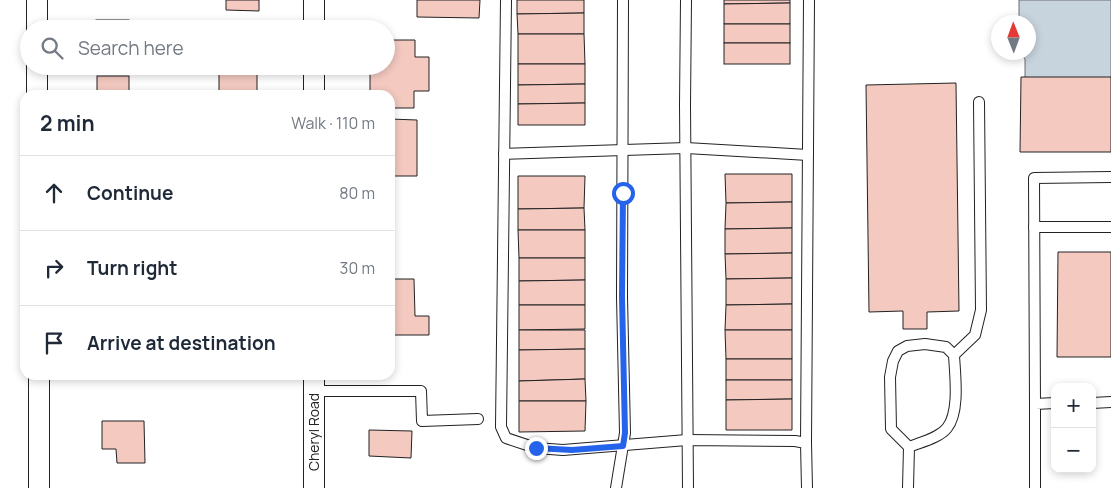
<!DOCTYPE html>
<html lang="en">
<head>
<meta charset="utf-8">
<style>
	body { margin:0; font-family:Manrope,sans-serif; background:#f2f2f3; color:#1f2937 }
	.controls { position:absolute; right:15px; bottom:15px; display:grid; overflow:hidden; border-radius:10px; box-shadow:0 2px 8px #0003 }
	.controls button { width:45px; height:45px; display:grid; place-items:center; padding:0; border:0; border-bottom:1px solid #e0e1e3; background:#fff; color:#1f2937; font:25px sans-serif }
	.compass { position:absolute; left:991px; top:15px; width:45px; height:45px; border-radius:50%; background:#fff; box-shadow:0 2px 8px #0003; rotate:359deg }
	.stop { position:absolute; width:15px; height:15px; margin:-11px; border:4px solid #2563eb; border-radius:50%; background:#fff }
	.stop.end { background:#2563eb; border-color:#fff; box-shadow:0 1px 5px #0008 }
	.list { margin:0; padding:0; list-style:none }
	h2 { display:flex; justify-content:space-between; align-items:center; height:65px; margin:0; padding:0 20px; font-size:21px }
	h2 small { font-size:16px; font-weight:400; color:#747a83 }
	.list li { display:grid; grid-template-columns:32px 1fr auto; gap:15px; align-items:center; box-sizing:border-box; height:75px; padding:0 20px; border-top:1px solid #e0e1e3 }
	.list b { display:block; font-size:19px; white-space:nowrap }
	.list em { font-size:16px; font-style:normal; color:#747a83 }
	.icon { flex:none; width:28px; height:28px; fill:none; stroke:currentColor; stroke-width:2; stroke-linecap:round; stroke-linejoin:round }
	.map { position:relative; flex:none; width:1111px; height:488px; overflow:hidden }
	.search { position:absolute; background:#fff; box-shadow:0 2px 8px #0003; left:20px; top:20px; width:375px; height:55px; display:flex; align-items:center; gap:12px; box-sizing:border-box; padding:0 18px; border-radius:28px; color:#747a83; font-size:19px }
	.panel { position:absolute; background:#fff; box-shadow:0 2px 8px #0003; left:20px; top:90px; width:375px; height:290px; border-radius:15px }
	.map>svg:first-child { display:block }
	.water { fill:#c7d3dd; stroke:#6f6f6f }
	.building { fill:#f3c9c0; stroke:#222 }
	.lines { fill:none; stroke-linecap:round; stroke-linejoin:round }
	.lane-casing { stroke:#222; stroke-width:12 }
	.street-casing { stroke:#222; stroke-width:22 }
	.lane { stroke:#fff; stroke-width:10 }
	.street { stroke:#fff; stroke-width:20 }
	.route { stroke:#2563eb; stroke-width:6 }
	.labels { text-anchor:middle; stroke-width:4; stroke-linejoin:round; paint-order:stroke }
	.street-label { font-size:14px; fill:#222; stroke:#fff }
</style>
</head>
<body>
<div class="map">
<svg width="1111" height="488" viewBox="0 0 1111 488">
	<rect width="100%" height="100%" fill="#fff"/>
	<!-- water -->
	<path class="water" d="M1019,0H1111V80L1036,81L1025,77V59L1020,53L1028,52V22H1019Z"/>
	<!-- building -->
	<g class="building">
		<path d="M226,0H259V11L226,10Z"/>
		<path d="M417,0H480L479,18L417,17Z"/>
		<path d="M517,0H584V13L517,14Z"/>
		<path d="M724,0H790V3L724,4Z"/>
		<path d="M790,3V24H724V4Z"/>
		<path d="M584,13V34H518L517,14Z"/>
		<rect x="96" y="20" width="33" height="9"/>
		<rect x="724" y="24" width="66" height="19"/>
		<path d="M518,34H584L585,64H518Z"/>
		<path d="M386,40H415V57H429V91H414V108H390V95H370V66H386Z"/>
		<rect x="724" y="43" width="66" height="21"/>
		<path d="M518,64H585V84L518,85Z"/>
		<path d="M96,66H130V71L96,72Z"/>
		<rect x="219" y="66" width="38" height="29"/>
		<rect x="97" y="76" width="32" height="19"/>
		<path d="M1021,77H1111V152H1020Z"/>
		<path d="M956,83L959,311L927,312V329H903V311L869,312L866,85Z"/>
		<path d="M585,84V103L518,104V85Z"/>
		<path d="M585,103V125H518V104Z"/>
		<path d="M390,119L417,120V176H390Z"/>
		<path d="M725,174H792V202L726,203Z"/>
		<path d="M518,176H585L584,208L518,209Z"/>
		<path d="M792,202V228L725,229L726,203Z"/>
		<path d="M584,208L585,230H518V209Z"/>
		<path d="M792,228V253L725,254V229Z"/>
		<path d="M518,230H585V258H519Z"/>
		<path d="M1058,252H1111V357H1057Z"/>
		<path d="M792,253V278L726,279L725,254Z"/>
		<path d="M519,258H585V280L519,281Z"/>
		<path d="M792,278V304L726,305V279Z"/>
		<path d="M390,279H414L415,316H429V335H390Z"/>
		<path d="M585,280V305H519V281Z"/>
		<path d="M792,304V330H725L726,305Z"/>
		<path d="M519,305H585V329L519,330Z"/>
		<path d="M519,330H585V349L519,350Z"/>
		<path d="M725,330H792V359H726Z"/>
		<path d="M585,349V379L519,381V350Z"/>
		<rect x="726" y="359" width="66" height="21"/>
		<path d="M585,379L586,401H519V381Z"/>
		<path d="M726,380H792V399L726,400Z"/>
		<path d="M792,399V430H726V400Z"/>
		<path d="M519,401H586L585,431L519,432Z"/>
		<path d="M102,421H144L145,463H117L116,449H102Z"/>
		<path d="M369,430L412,431L411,458L369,456Z"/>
	</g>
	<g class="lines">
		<!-- lane casing -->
		<g class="lane-casing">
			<g id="lane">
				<path d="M506,0L501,427L506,438L536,448L563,450L687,440L795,441L806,443L807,488"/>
				<path d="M686,0L685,105L688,488"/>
				<path d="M504,154L686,148L808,155"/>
				<path d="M1034,227H1111"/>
				<path d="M954,355L975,335L981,310L979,102"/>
				<path d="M314,391H421L422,421L478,419"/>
				<path d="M1092,403L1111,402"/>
				<path d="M1035,404L1034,178L1111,177"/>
				<path d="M806,443L809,0"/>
				<path d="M616,488L625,433L622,297L623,0"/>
				<path d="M908,488L909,447L891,429L890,377L893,361L898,351L907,346L925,344L946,347L954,355C955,375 960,412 947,428C939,438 921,442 909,447"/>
				<path d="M1035,488V404L1055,403"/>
			</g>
		</g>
		<!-- street casing -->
		<g class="street-casing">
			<g id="street">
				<path d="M37,0V29"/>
				<path d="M314,0V29"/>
				<path d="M37,66V95"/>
				<path d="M314,66V95"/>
				<path d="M39,375V488"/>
				<path d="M314,375V488"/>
			</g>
		</g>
		<!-- lane -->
		<use href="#lane" class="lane"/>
		<!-- street -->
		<use href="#street" class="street"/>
	</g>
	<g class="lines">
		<!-- route -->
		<path class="route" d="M536,448L572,450L623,446L625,433L622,297L623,193"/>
	</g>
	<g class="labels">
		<!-- street labels -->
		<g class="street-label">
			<text transform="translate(314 432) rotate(-90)" y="5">Cheryl Road</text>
		</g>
	</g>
</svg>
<div class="controls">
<button>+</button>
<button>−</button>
</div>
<svg class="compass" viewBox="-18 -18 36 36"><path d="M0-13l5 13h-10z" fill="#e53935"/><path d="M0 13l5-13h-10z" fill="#747a83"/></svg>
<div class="stop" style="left:623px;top:193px"></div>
<div class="stop end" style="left:536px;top:448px"></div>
<div class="search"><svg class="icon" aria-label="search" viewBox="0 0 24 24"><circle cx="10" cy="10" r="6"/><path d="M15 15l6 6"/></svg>Search here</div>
<section class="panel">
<h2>2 min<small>Walk · 110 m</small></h2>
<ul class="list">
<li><svg class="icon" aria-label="ahead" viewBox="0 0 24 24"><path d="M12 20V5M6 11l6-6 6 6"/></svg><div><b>Continue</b></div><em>80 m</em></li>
<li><svg class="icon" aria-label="right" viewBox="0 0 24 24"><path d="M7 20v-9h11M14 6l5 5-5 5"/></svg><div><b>Turn right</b></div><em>30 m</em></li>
<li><svg class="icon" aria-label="arrive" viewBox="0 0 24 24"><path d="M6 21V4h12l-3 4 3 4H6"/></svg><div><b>Arrive at destination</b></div></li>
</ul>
</section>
</div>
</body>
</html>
